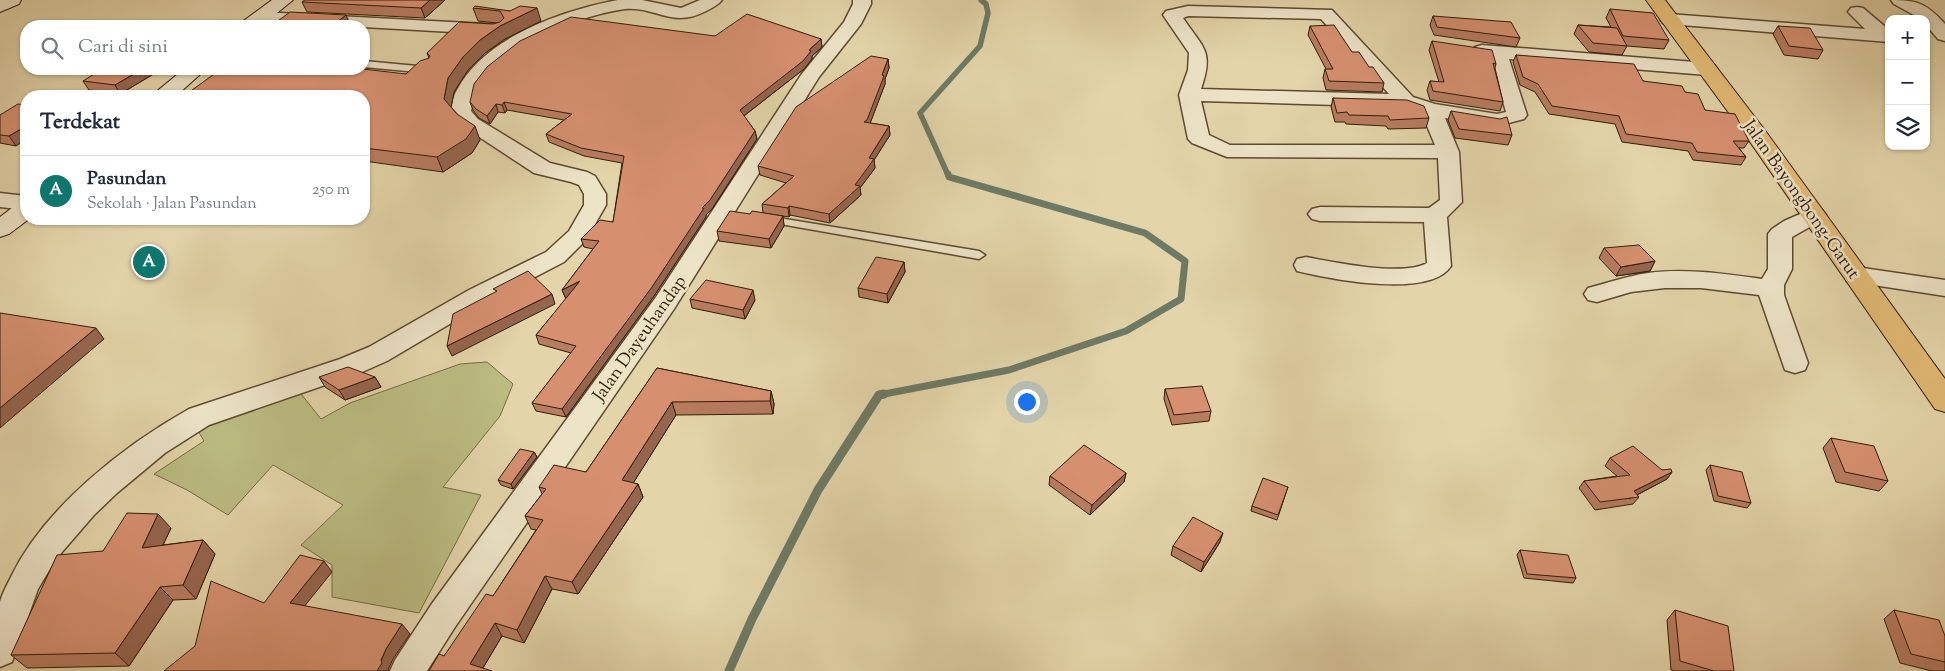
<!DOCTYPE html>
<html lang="id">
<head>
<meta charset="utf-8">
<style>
	body { margin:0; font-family:"Sorts Mill Goudy",serif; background:#f6f6f7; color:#1f2937 }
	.controls { position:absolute; right:15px; top:15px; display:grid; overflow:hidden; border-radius:10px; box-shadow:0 1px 4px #0004 }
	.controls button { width:45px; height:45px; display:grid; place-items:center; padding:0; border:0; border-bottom:1px solid #e0e1e3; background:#fff; color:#1f2937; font:25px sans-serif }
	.you { position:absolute; left:1026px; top:401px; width:18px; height:18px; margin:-12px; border:4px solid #fff; border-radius:50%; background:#1a73e8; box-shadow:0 0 0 8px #1a73e833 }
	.badge { display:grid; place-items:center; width:32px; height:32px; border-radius:50%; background:#0f766e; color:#fff; font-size:16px; font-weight:700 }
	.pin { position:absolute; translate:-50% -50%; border:2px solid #fff; box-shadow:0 1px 5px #0006 }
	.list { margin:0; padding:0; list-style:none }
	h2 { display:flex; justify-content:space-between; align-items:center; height:65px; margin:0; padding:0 20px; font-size:21px }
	h2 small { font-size:16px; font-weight:400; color:#747a83 }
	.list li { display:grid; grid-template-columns:32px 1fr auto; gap:15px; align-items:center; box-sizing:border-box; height:70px; padding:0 20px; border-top:1px solid #e0e1e3 }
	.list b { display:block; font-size:19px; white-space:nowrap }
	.list p { margin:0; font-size:16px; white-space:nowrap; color:#747a83 }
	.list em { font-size:16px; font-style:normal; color:#747a83 }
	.icon { flex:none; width:28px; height:28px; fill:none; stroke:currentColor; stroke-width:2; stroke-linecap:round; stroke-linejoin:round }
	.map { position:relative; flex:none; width:1945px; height:671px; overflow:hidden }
	.search { position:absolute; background:#fff; box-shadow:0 1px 4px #0004; left:20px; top:20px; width:350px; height:55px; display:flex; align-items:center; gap:12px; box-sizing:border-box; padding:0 18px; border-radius:20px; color:#747a83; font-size:19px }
	.panel { position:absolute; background:#fff; box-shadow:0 1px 4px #0004; left:20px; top:90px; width:350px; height:135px; border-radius:20px }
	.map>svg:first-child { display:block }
	.green { fill:#bbbb82; stroke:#766c44 }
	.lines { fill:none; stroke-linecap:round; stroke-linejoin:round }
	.stream-far2 { stroke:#6e7a65; stroke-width:5.5 }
	.stream-far1 { stroke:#6e7a65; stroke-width:7 }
	.stream { stroke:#6e7a65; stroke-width:9 }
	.lane-casing { stroke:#5e4a30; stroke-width:3 }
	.street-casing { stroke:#5e4a30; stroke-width:3 }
	.secondary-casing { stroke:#311c07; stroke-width:2 }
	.primary-casing { stroke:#311c07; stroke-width:2 }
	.lane { fill:#ede3c7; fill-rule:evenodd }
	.street { fill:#ede3c7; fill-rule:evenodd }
	.secondary { fill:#ede3c7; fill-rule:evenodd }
	.primary { fill:#e2ba74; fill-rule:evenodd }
	.wall { fill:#b87c60; stroke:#311c07 }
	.shaded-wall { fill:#96654e; stroke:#311c07 }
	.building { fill:#d69070; stroke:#311c07 }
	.labels { text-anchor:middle; stroke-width:5; stroke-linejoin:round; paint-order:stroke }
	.street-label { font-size:18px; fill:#311c07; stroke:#ede3c7 }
</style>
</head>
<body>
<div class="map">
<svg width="1945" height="671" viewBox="0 0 1945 671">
	<rect width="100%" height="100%" fill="#e3d4a9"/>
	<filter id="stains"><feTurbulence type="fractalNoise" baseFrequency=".004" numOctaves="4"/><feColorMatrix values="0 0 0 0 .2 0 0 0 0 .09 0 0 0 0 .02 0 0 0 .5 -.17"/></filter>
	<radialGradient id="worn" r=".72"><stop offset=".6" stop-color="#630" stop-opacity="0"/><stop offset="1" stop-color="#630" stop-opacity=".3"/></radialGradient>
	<!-- green -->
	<path class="green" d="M487,362L513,384L500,416L443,487L481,495L419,613L332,597V565L301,545L343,505L273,465L228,515L187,490L154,474L204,441L194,424L294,385L321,419L350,403L460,364Z"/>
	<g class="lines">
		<!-- stream-far2 -->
		<path class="stream-far2" d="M948,175L920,113L980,46L988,13L986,4L981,0"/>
		<!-- stream-far1 -->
		<path class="stream-far1" d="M879,395L1009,370L1126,331L1181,299L1185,261L1145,233L949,177L948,174"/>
		<!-- stream -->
		<path class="stream" d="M729,671L752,619L818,490L879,395L884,394"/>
		<!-- lane casing -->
		<g class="lane-casing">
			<g id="lane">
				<path d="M364,61L428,67L433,70L428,73L364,67Z"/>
				<path d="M767,216L979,251L985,255L979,259L763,221L761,219Z"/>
			</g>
		</g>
		<!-- street casing -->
		<g class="street-casing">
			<g id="street">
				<path d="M618,0H642L681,8L700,0H722C718,5 712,8 706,11C672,29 656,6 625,9C579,15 500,47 477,89C473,95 473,104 471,111L478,119L550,163L587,172L595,176L606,194V205L586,240L564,262L487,302L387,361L360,373L209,425L165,453L117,493L94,515L56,559L38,589L12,662L0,667C0,649 0,618 0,602C2,594 7,585 11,577C44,508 123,446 189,409L340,359L369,347L469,290L546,252L569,231L584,205V194L579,185L571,182L534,173L464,127L451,112C452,105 453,96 457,90C484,37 564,10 618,0Z"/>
				<path d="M853,0H871V4L861,24L819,77L674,309L455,627L427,671H390L395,660L431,605L656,297L801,75L844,22L853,4Z"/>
				<path d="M1891,0C1918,0 1927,4 1945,24V41L1938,39L1926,25V19H1921L1894,4Z"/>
				<path d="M1188,6L1332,10L1413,97L1435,104L1497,114L1506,112L1490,57L1475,55L1473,51L1475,47L1482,45L1707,63L1714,65L1717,69L1714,73L1707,75L1509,59L1527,115L1524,119L1497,126L1445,118L1459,152L1462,202L1447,217L1451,266C1430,299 1330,279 1297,271L1294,265L1297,259L1306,257C1334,262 1402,277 1427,263L1424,222L1320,221L1312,219L1308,214L1312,209L1320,207L1429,208L1440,200L1438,158L1227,157L1192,143L1188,139L1179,95L1188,70L1189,53L1163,15L1166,11ZM1188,16L1321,19L1389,94L1201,89C1214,51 1204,49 1183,18ZM1201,101L1404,107L1422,114L1435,145H1230L1209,135Z"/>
				<path d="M1857,7L1863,8L1889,30V42L1669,24L1663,23L1660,19L1663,15L1669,14L1865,29L1848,12L1851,8Z"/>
				<path d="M262,12L488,24L494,25L497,29L494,33L488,34L256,21L253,17L256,13Z"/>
				<path d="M0,193L26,196V210L0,207Z"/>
				<path d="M1814,208L1822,210L1826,215L1822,220L1792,237V269L1784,285V295L1808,363L1805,370L1795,373L1785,370L1759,295L1701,288H1665L1631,292L1597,302L1588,300L1584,294L1588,288C1608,283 1627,276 1648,273C1686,268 1725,274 1762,279L1768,269V234L1772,229L1784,221Z"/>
				<path d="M1856,267L1945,280V296L1847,281L1844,275L1847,269Z"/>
			</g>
		</g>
		<!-- secondary casing -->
		<g class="secondary-casing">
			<g id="secondary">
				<path d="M0,0H21L19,4L0,12Z"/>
				<path d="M272,0H293L261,26H240L242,22Z"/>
				<path d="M184,69H206L176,96H153L156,92Z"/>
				<path d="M26,202V219H29L9,234L0,237V217L17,204Z"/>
			</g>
		</g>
		<!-- primary casing -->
		<g class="primary-casing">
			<path id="primary" d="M1646,0H1665L1764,129L1945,379V412L1935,409L1748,139Z"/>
		</g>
		<!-- lane -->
		<use href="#lane" class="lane"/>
		<!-- street -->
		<use href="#street" class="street"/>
		<!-- secondary -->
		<use href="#secondary" class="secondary"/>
		<!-- primary -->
		<use href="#primary" class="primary"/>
	</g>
	<!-- wall -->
	<g class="wall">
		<path d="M305,0H445L425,18L307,12L302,2Z"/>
		<path d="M473,8L510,11L541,21L505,39L485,53L468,70L454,92L451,107L480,140L472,153L443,172L364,161V96L406,74L429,58L427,53L497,23L478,21Z"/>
		<path d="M1610,9L1669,40L1664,49L1627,46L1622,55L1589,52L1574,34L1578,25L1611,27L1606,18Z"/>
		<path d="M1433,16L1520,38L1516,47L1434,35L1430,25Z"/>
		<path d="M1310,26L1352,52L1369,67L1384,83L1382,92L1326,90L1323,78L1325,69H1326L1308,35Z"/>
		<path d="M1778,26L1823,50L1818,59L1784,55L1773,34Z"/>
		<path d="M715,36L821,39L822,47L812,56V59L804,69L744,116L755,131L757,139L712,209L706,215V217L654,296L566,417L536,411L532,403L571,353L539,344L536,335L566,299L562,290L593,249L584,247L581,239L613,222L622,163L584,156L549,142L546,134L564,120L507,110L505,113L498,112L490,124L479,118L473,110L470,102Z"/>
		<path d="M1432,41L1496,64L1495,68L1503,102L1500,111L1430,100L1427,90L1430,81L1439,82L1429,50Z"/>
		<path d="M1516,55L1643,81L1685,92L1705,110L1749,141L1744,148H1739L1746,157L1741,165L1693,160L1688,151L1622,142L1615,124L1549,114L1535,92L1520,85L1513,62Z"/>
		<path d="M888,59L889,68L885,79V84L870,123L889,126L890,135L874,160L875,168L860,188L861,195L830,223L790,215L789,217L763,213L762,204L786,183L760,175L758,166Z"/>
		<path d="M162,69L120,94L89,90L83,81Z"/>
		<path d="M1333,98L1429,118L1426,128L1388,129L1386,126L1346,124L1345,122H1335L1331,107Z"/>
		<path d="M1451,111L1512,135L1508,145L1455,138L1448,120Z"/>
		<path d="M0,115L16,146L0,143Z"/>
		<path d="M750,214L783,216L784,226L771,248L719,241L717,231Z"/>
		<path d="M1604,248L1655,261L1650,271L1616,276L1599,258Z"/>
		<path d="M904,262L905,272L888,303L859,297L858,288Z"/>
		<path d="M690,299L755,300L745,319L692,308Z"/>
		<path d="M657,368L771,391L774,404L773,414L676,415L633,483L638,484L643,497L578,594L552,589L524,643L502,636L483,668L444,656L493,596L536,530L531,529L525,516L542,494L539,487L586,472Z"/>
		<path d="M319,377H375L381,387L345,400L325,387Z"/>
		<path d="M1165,389L1211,411L1209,421L1172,425L1164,399Z"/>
		<path d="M1831,438L1888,481L1879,491L1836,482L1823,448Z"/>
		<path d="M534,452L537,457L513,489L501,485L498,480Z"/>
		<path d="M1610,458L1662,470L1672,472L1667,479L1637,495L1639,497L1633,504L1595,510L1579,488L1584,481L1617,476L1605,466Z"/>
		<path d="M1710,465L1751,503L1747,508L1714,501L1706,470Z"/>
		<path d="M1126,473L1124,482L1090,515L1049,485L1050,476Z"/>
		<path d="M1288,487L1277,520L1251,511L1252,506Z"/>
		<path d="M171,528L163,545L203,540L215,554L196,599L173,600L129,666L27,668L11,655L103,551Z"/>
		<path d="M1220,542L1201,572L1171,555L1173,546Z"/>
		<path d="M1520,550L1576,578L1573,583L1524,578L1517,555Z"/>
		<path d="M1675,610L1734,671H1675L1671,670L1667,620Z"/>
		<path d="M1894,610L1945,636V671H1932L1900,663L1884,619Z"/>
	</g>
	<!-- shaded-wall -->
	<g class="shaded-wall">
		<path d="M430,0H445L425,18L421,8Z"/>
		<path d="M537,8L541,21L505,39L485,53L468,70L454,92L450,113L444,99L448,78L463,57L480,40L500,26Z"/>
		<path d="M346,15L351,26H332Z"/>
		<path d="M821,39L822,47L812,56V59L804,69L741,118L740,110L809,50Z"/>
		<path d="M888,59L889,68L885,79V84L868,129L864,122Z"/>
		<path d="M142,69H162L120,94L115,85Z"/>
		<path d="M504,102L507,110L505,113L502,105Z"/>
		<path d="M496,104L498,112L490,124L487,116Z"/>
		<path d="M26,126V139L16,146L9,136Z"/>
		<path d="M475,126L480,140L472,153L443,172L437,157Z"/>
		<path d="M889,126L890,135L874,160L875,168L860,188L861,195L830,223L829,214L855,185L869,158Z"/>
		<path d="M755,131L757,139L712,209L706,215V217L654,296L566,417L562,409Z"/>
		<path d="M789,206L790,215L789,217L788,208Z"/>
		<path d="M783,216L784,226L771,248L769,239Z"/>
		<path d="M1655,261L1650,271L1616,276L1621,267Z"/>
		<path d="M904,262L905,272L888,303L887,294Z"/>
		<path d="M580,281L566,299L562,290Z"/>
		<path d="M753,290L755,300L745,319L743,310Z"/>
		<path d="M552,294L555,304L452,356L447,346Z"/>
		<path d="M96,328L104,339L0,428V408Z"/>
		<path d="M375,377L381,387L345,400L339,390Z"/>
		<path d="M771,391L774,404L773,414L770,401Z"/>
		<path d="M672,402L676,415L627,493L622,480Z"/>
		<path d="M534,452L537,457L513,489L511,484Z"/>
		<path d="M1672,472L1667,479L1629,499L1634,491Z"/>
		<path d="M1126,473L1124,482L1090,515L1092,505Z"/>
		<path d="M638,484L643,497L578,594L572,582Z"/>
		<path d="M158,514L171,528L155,562L142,548Z"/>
		<path d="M1223,533L1220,542L1201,572L1204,562Z"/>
		<path d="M203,540L215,554L196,599L183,585Z"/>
		<path d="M324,561L332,572L299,613L290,603Z"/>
		<path d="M545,576L552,589L524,643L517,630Z"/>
		<path d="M160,587L173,600L129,666L115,653Z"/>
		<path d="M495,623L502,636L481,671L470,664Z"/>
		<path d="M402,624L410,634L393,659L388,670L389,671H377L386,649Z"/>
	</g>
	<!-- building -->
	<g class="building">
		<path d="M305,0H430L421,8L302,2Z"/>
		<path d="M475,6L510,11L520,6L537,8L500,26L480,40L463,57L448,78L444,99L457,114L475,126L466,139L437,157L364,148V96H184L221,69H363L406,74L420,61L429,58L430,56L427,53L459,22L493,24L500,22L504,18L500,11L473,8Z"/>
		<path d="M1610,9L1653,13L1669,40L1623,36Z"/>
		<path d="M290,12L346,15L332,26H271Z"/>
		<path d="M747,14L821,39L809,50L811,51L803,61L740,110L755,131L710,200L702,208H704L652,287L562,409L532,403L576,346L536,335L580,281L562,290L599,241L581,239L600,220L613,222L624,156L581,148L546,134L572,114L504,102L502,105L496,104L487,116L476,109L470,102L474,84L487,67L520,41L571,17L715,36Z"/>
		<path d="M1433,16L1511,22L1520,38L1437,27Z"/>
		<path d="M1334,25L1352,52H1359L1369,67H1373L1384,83L1329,81L1325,69H1333L1310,26Z"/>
		<path d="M1578,25L1617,28L1627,46L1593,43Z"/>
		<path d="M1778,26L1810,28L1823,50L1789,46Z"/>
		<path d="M1432,41L1492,50L1496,64L1493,63L1503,102L1433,91L1430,81L1444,82Z"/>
		<path d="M1516,55L1634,64L1643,81L1682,86L1685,92L1698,94L1705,110L1735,114L1749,141H1733L1746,157L1697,152L1692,143L1626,134L1619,116L1552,106L1538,84L1523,77Z"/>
		<path d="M871,56L888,59L882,75L884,76L867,120L864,122L889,126L869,158L874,159L855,185L860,186L829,214L789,206L788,208L762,204L794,176L758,166L796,107Z"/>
		<path d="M102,69H142L115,85L83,81Z"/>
		<path d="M1333,98L1407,100L1424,106L1429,118L1390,120L1388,116L1349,115L1347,112L1337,113Z"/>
		<path d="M18,104L26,105V126L9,136L0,135V115Z"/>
		<path d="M1451,111L1500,119L1507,117L1512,135L1459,129Z"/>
		<path d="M730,211L750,214L752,211L783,216L769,239L717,231Z"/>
		<path d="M1639,245L1655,261L1621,267L1604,248Z"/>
		<path d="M876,257L904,262L887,294L858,288Z"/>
		<path d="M528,271L552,294L447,346L453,314L497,291L493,289Z"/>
		<path d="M706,280L753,290L743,310L690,299Z"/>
		<path d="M0,313L96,328L0,408Z"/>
		<path d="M348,367L375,377L339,390L319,377Z"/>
		<path d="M657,368L771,391L770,401L672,402L622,480L638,484L572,582L545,576L517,630L495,623L470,664L492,671H429L439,654L444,656L486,594L493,596L543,520L525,516L546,489L539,487L554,465L586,472Z"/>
		<path d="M1202,386L1211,411L1174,415L1165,389Z"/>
		<path d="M1831,438L1874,446L1888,481L1845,472Z"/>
		<path d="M1084,445L1126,473L1092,505L1050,476Z"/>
		<path d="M1633,446L1662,470L1671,469L1672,472L1634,491L1639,497L1600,502L1584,481L1630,475L1610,458Z"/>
		<path d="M520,449L534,452L511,484L498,480Z"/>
		<path d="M1710,465L1742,472L1751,503L1718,496Z"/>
		<path d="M1263,478L1288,487L1278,515L1252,506Z"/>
		<path d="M127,513L158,514L142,548L203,540L183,585L160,587L115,653L11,655L57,555L103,551Z"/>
		<path d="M1193,517L1223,533L1204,562L1173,546Z"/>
		<path d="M1520,550L1568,555L1576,578L1527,574Z"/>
		<path d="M300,555L324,561L290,603L402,624L386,649L381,660L382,663L377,671H164L195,646L211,581L264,603Z"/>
		<path d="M1675,610L1728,626L1734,671H1714L1680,661Z"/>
		<path d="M1894,610L1939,620L1945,636V662L1911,654Z"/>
	</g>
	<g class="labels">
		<!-- street labels -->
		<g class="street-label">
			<text transform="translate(1802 199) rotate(55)" y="6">Jalan Bayongbong-Garut</text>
			<text transform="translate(639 338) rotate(-55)" y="6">Jalan Dayeuhandap</text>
		</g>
	</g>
	<rect width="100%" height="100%" filter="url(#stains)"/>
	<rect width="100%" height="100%" fill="url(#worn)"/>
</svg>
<div class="controls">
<button>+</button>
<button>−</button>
<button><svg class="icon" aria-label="layers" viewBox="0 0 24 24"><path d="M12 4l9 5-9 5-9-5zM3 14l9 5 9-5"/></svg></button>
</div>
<div class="you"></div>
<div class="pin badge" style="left:149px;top:262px">A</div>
<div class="search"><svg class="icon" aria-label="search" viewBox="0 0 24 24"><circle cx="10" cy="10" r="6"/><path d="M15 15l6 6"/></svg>Cari di sini</div>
<section class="panel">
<h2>Terdekat<small></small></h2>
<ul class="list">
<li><span class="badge">A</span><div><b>Pasundan</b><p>Sekolah · Jalan Pasundan</p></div><em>250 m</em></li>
</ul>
</section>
</div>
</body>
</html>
